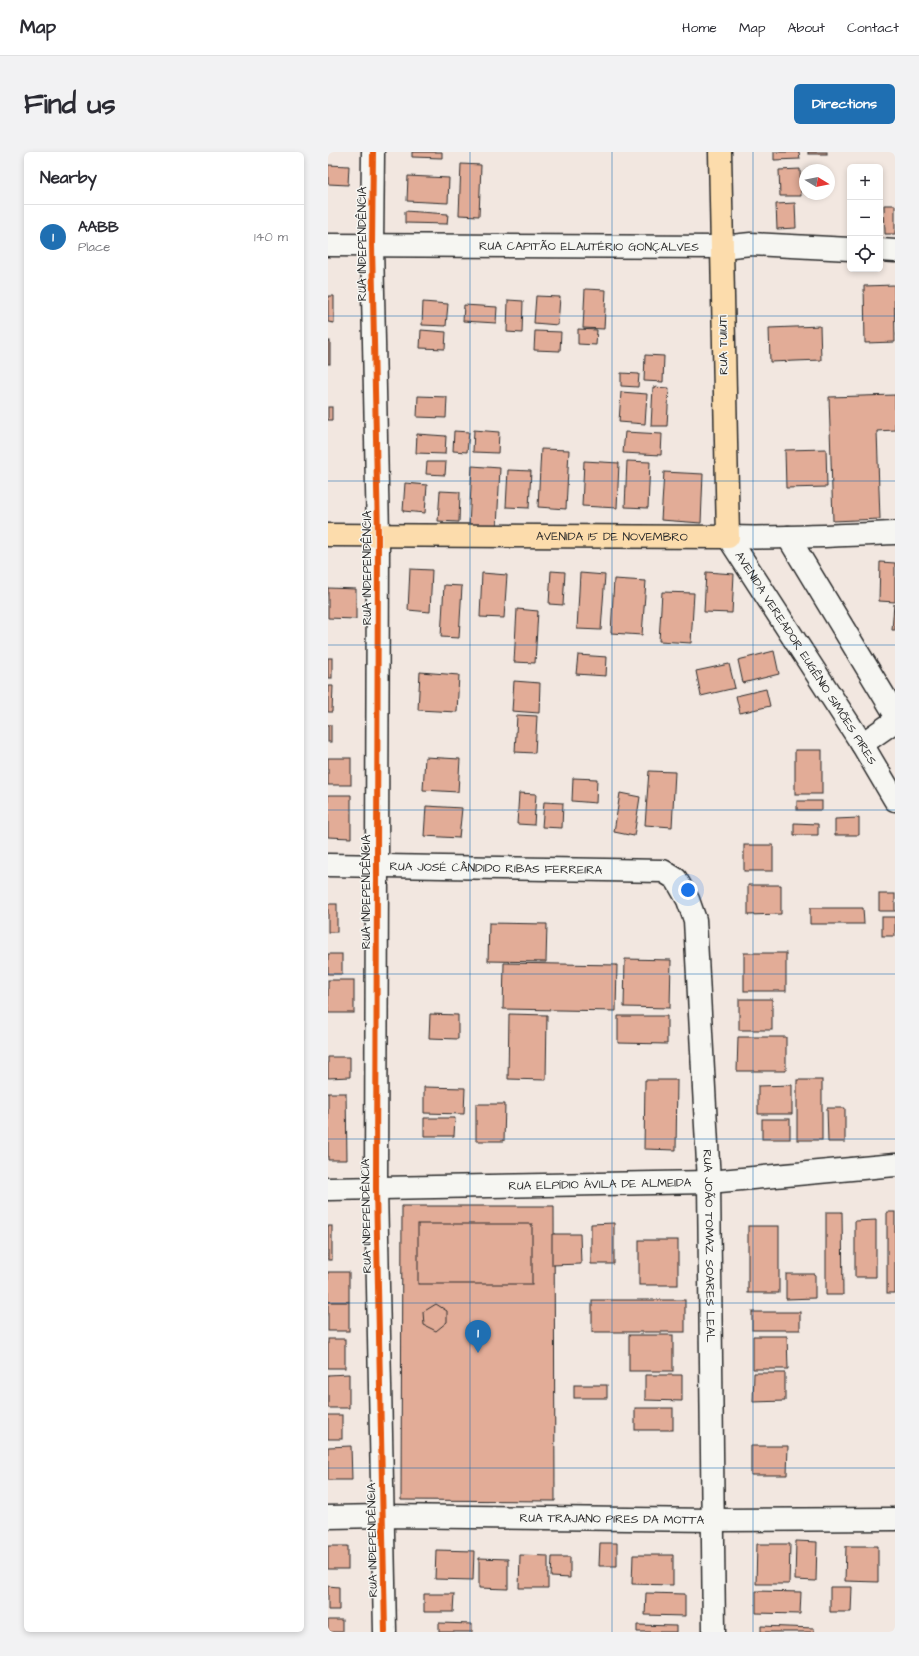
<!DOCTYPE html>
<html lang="en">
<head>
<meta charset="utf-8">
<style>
	body { margin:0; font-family:"Architects Daughter",sans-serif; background:#f2f2f3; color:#2b2b33 }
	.controls { position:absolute; right:12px; top:12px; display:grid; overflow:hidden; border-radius:6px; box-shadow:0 2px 6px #0003 }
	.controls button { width:36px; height:36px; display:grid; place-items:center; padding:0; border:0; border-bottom:1px solid #e1e1e2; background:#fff; color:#2b2b33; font:20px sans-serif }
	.compass { position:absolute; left:471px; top:12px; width:36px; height:36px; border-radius:50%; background:#fff; box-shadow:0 2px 6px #0003; rotate:100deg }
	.you { position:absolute; left:360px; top:738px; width:14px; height:14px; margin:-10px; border:3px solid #fff; border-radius:50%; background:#1a73e8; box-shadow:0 0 0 6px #1a73e833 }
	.badge { display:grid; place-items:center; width:26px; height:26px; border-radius:50%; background:#1f6fb2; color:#fff; font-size:13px; font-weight:700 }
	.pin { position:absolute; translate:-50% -33px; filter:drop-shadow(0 1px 2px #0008) }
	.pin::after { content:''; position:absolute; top:21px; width:14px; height:12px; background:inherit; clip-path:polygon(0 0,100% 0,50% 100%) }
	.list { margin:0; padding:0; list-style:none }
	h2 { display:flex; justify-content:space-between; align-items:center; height:52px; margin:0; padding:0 16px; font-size:17px }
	h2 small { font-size:13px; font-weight:400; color:#7c7c81 }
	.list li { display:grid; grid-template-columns:26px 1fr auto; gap:12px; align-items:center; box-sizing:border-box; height:64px; padding:0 16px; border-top:1px solid #e1e1e2 }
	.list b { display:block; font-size:15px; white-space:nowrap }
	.list p { margin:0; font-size:13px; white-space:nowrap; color:#7c7c81 }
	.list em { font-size:13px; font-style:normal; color:#7c7c81 }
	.icon { flex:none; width:22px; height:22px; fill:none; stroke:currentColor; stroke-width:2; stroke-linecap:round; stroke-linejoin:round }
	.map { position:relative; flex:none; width:567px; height:1480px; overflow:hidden; border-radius:6px }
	header { display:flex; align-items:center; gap:24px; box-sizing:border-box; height:56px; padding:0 20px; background:#fff; border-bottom:1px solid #e1e1e2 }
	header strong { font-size:19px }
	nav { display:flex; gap:22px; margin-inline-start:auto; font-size:14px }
	.intro { display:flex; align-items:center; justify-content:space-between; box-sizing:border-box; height:96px; padding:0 24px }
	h1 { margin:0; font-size:28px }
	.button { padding:10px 18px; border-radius:6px; background:#1f6fb2; color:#fff; font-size:14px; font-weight:700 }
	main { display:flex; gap:24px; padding:0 24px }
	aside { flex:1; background:#fff; border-radius:6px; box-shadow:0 2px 6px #0003 }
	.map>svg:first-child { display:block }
	.building { fill:#e2ac97; stroke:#2b2b2b }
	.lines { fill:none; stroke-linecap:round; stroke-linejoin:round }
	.minor-casing { stroke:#2b2b2b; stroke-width:25 }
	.major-casing { stroke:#2b2b2b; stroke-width:25 }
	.minor { stroke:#f6f6f2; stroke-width:22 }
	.major { stroke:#fcdcac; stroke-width:22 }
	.cycleway-casing { stroke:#f6f6f2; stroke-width:8 }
	.cycleway { stroke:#e8590c; stroke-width:6 }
	.grid { fill:none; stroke:#1f6fb2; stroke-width:1; stroke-opacity:0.55 }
	.labels { text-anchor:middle; stroke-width:3; stroke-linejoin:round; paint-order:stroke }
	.street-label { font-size:12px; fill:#2b2b2b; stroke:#f6f6f2 }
</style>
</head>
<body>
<header>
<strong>Map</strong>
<nav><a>Home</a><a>Map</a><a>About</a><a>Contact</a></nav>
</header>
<div class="intro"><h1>Find us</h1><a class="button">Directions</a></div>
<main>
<aside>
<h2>Nearby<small></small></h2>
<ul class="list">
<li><span class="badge">1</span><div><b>AABB</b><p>Place</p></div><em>140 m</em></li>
</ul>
</aside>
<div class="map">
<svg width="567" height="1480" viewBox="0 0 567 1480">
	<rect width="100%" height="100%" fill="#f2e7e0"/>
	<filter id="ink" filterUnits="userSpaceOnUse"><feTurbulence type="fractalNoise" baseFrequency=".025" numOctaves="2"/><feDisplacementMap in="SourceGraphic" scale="8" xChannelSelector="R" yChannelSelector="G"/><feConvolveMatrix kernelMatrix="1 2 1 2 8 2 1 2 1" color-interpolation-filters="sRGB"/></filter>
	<g filter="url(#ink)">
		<!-- building -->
		<g class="building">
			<path d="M84,0H114V6L84,5Z"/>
			<path d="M446,0H471L472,7L446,8Z"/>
			<rect x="480" y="0" width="19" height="2"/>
			<path d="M133,12L153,13L151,64L131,63Z"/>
			<path d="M0,13L21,14L20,33L0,32Z"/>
			<path d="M472,17L473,44H452L451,18Z"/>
			<path d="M80,24L121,26L120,51L79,49Z"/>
			<path d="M467,51L468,76L449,77L448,52Z"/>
			<path d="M556,53H567V82H557Z"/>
			<path d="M77,59L120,62L119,72L77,71Z"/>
			<path d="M566,133L567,190L537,191L536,134Z"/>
			<path d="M257,137L278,138L276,177L255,176Z"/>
			<path d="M0,144H6V171L0,170Z"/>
			<path d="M208,144L232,145L230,173L206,171Z"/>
			<path d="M180,148L195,149L194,181L179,180Z"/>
			<path d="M95,150L120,152L118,174L94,173Z"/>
			<path d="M136,153L169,155L168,171L135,169Z"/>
			<path d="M492,174L493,208L442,210L441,176Z"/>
			<path d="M250,177L269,178L268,193L250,192Z"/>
			<path d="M93,178L118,180L117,197L92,196Z"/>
			<path d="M207,179L233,180L232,199L206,198Z"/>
			<rect x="0" y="189" width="2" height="23"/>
			<path d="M317,203L336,204L335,230L316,229Z"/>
			<path d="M293,221L311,222L310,235L293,234Z"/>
			<path d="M325,235L341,236L339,274H323Z"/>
			<path d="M293,240L319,242L317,272L291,270Z"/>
			<path d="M567,243V278L549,279L552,367L505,369L501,245Z"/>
			<path d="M90,244L119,245L118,266L89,265Z"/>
			<rect x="0" y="255" width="4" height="13"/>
			<path d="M146,278L171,280L170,301L145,300Z"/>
			<path d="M126,279L141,280L139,300L125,299Z"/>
			<path d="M297,280L334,282L333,303L295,301Z"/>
			<path d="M89,282L118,284L117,302L88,301Z"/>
			<path d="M213,297L241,298L238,357L210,355Z"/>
			<path d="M498,297L499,335L458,336L457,298Z"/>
			<path d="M256,309L291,311L289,356L254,354Z"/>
			<path d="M299,309L322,310L320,356L297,355Z"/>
			<path d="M99,310H118L117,323L98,322Z"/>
			<path d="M144,314L172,316L169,376L141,375Z"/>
			<path d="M180,318L203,319L201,356L178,355Z"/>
			<path d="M336,320L375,322L373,371L333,368Z"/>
			<path d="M77,331L99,333L97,361L75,359Z"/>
			<path d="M112,339L132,340L131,370L110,369Z"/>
			<path d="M552,410L567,411V450L551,449Z"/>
			<path d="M82,417L104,418L102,460L80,458Z"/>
			<path d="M223,419L237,420L235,453L221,452Z"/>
			<path d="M378,420L406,422L404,461L376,460Z"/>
			<path d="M154,421L179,423L176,466L152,465Z"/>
			<path d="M252,421L277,423L273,478L249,477Z"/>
			<path d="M286,427L318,429L314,483L283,481Z"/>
			<path d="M116,433L134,434L131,486L113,485Z"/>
			<path d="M0,436L28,437V467L0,466Z"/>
			<path d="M334,440L366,441L363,491L331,489Z"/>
			<path d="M566,452L567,453V478H564Z"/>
			<path d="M189,457L210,459L207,511L186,510Z"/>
			<path d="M446,499L451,522L415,531L410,508Z"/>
			<path d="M250,503L279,505L278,524L248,522Z"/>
			<rect x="0" y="506" width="4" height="20"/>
			<path d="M401,512L407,536L373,544L368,519Z"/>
			<path d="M92,520L131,523L129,560L90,558Z"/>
			<path d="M186,529L212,531L211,561L184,559Z"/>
			<path d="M0,534H5L4,560H0Z"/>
			<path d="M438,537L442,554L412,561L408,544Z"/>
			<path d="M189,563L209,564L207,601L187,600Z"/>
			<rect x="0" y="573" width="3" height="17"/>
			<rect x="467" y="598" width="27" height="44"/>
			<path d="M97,605L132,607L130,640L95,638Z"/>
			<rect x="0" y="606" width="23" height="27"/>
			<path d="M321,619L347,620L344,675L317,673Z"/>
			<path d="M245,626L269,627L268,651L244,649Z"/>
			<path d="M191,641L208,642L206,673L189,672Z"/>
			<path d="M292,641L312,645L306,684L286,680Z"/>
			<path d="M0,643H23V686L0,685Z"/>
			<rect x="469" y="649" width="25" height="9"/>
			<path d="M216,650L235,651L234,676L214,675Z"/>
			<path d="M98,654L134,656L131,686L96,684Z"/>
			<path d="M531,666V683H507V667Z"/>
			<path d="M466,671L490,672V683H466Z"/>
			<rect x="416" y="693" width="29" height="26"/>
			<path d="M420,733H453V762L420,763Z"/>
			<rect x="551" y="742" width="16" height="17"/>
			<rect x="0" y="752" width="9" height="28"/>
			<path d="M482,756H535L536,772H482Z"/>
			<rect x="554" y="765" width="13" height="19"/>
			<path d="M161,771L219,772L218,810L160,809Z"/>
			<rect x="416" y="801" width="42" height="38"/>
			<rect x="0" y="802" width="14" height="20"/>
			<path d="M297,807L343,808L342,856L296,855Z"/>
			<path d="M176,811L289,813L288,859L175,857Z"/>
			<rect x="0" y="828" width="26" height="33"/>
			<rect x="411" y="847" width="33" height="31"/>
			<path d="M102,862L130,863V887L101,886Z"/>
			<path d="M181,862L219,863L218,928L180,927Z"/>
			<path d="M290,864H339V892L290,891Z"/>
			<path d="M410,885H458V919H409Z"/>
			<path d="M0,905H22V925L0,926Z"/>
			<path d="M317,928H349L348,998L316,997Z"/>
			<rect x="469" y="928" width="25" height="60"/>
			<path d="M464,933V962H430V934Z"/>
			<path d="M96,935L137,936L136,962L96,961Z"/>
			<path d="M0,941H18L19,1008H0Z"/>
			<path d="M148,952H177L176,989H148Z"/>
			<path d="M499,956H517V990H500Z"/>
			<path d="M96,966H127L126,984H96Z"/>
			<rect x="434" y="967" width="28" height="20"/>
			<path d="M74,1054H226L227,1349L73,1348Z"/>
			<path d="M498,1060H514L515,1143H498Z"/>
			<rect x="559" y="1060" width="8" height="81"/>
			<path d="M548,1068V1125H527V1069Z"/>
			<path d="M286,1071V1112H263V1072Z"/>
			<rect x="90" y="1072" width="114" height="60"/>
			<rect x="0" y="1074" width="4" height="34"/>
			<rect x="420" y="1074" width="31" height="67"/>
			<path d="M224,1082H252L253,1112L224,1113Z"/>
			<rect x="311" y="1088" width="39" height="45"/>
			<rect x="0" y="1120" width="21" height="30"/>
			<path d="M458,1122H487V1146L458,1147Z"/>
			<rect x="264" y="1148" width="93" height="32"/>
			<rect x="0" y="1150" width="21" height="29"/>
			<path d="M108,1152L119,1159V1170L108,1179L96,1173L95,1160Z"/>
			<rect x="424" y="1160" width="48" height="18"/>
			<rect x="301" y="1183" width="44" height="36"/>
			<path d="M425,1184H459L460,1217H425Z"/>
			<rect x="0" y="1187" width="17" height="29"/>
			<path d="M426,1221H457V1249L425,1250Z"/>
			<path d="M21,1222V1256H0V1223Z"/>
			<path d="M317,1223H354V1249L317,1248Z"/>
			<rect x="246" y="1233" width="33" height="13"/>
			<rect x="307" y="1256" width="38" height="22"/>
			<rect x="0" y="1263" width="14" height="24"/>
			<path d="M23,1294L24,1328H0V1295Z"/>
			<path d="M423,1294H460L459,1323H423Z"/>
			<path d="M468,1389L489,1390L488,1429L467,1428Z"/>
			<path d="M272,1391H289V1414H271Z"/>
			<path d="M429,1392H462L461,1432H428Z"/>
			<rect x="0" y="1394" width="20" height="23"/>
			<path d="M518,1394H550V1430L517,1429Z"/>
			<path d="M108,1398L146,1399L145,1428L107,1427Z"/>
			<path d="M192,1403L220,1404V1436H191Z"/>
			<path d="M305,1403H345V1433L304,1432Z"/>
			<path d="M224,1405H242V1426L223,1425Z"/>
			<path d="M151,1406L180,1407V1437L151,1436Z"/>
			<path d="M0,1434L11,1435V1458H0Z"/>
			<path d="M502,1435H524L523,1460H502Z"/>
			<path d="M428,1439L473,1440L472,1462L428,1461Z"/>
			<path d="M318,1441L357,1442V1464L317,1463Z"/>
			<path d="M96,1442H126L125,1460H96Z"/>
			<rect x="0" y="1468" width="14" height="12"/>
			<path d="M111,1471L144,1472V1480H111Z"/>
			<path d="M309,1473L348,1474V1480H309Z"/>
			<path d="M433,1474L486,1476V1480H433Z"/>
		</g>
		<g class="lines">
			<!-- minor casing -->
			<g class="minor-casing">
				<g id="minor">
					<path d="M45,0L44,93L50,383L48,1036L57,1480"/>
					<path id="s1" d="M0,93L394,95L423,92L522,97"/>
					<path d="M552,98L567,99"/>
					<path id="s2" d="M400,385L534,592L567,648"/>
					<path d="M400,385C455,387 511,383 567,381"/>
					<path d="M460,385L567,562"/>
					<path d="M534,592L567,569"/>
					<path id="s3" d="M0,713L335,719L348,727L360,748L367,768L381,1030L386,1480"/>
					<path id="s4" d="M0,1037L381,1030L567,1013"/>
					<path id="s5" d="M0,1365L54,1364L385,1368L567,1367"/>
				</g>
			</g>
			<!-- major casing -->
			<g class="major-casing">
				<g id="major">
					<path id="s6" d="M0,383L400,385L392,0"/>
				</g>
			</g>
			<!-- minor -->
			<use href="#minor" class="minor"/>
			<!-- major -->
			<use href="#major" class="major"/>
			<!-- cycleway casing -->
			<g class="cycleway-casing">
				<path id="cycleway" d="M45,0L44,93L50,383L48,1036L57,1480"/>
			</g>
			<!-- cycleway -->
			<use href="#cycleway" class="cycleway"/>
		</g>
	</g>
	<!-- grid -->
	<path class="grid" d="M142,0V1480M284,0V1480M425,0V1480M0,164H567M0,329H567M0,493H567M0,658H567M0,822H567M0,987H567M0,1151H567M0,1316H567"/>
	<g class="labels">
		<!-- street labels -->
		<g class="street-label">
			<text transform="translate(34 92) rotate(-90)" y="4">RUA INDEPENDÊNCIA</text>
			<text dy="4" stroke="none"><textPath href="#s1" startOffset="261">RUA CAPITÃO ELAUTÉRIO GONÇALVES</textPath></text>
			<text transform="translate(395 193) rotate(-91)" y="4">RUA TUIUTI</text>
			<text dy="4" stroke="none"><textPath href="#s6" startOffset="284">AVENIDA 15 DE NOVEMBRO</textPath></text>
			<text transform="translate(39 416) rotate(-90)" y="4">RUA INDEPENDÊNCIA</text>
			<text dy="4" stroke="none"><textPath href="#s2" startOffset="144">AVENIDA VEREADOR EUGÊNIO SIMÕES PIRES</textPath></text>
			<text dy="4" stroke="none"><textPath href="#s3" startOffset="168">RUA JOSÉ CÂNDIDO RIBAS FERREIRA</textPath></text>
			<text transform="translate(38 740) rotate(-90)" y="4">RUA INDEPENDÊNCIA</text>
			<text dy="4" stroke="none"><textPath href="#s4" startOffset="272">RUA ELPÍDIO ÁVILA DE ALMEIDA</textPath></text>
			<text transform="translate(38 1064) rotate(-91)" y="4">RUA INDEPENDÊNCIA</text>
			<text dy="4" stroke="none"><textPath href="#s3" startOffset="722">RUA JOÃO TOMAZ SOARES LEAL</textPath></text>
			<text dy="4" stroke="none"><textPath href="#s5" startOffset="284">RUA TRAJANO PIRES DA MOTTA</textPath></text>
			<text transform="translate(44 1388) rotate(-91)" y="4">RUA INDEPENDÊNCIA</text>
		</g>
	</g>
</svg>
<div class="controls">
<button>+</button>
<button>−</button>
<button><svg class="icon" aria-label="locate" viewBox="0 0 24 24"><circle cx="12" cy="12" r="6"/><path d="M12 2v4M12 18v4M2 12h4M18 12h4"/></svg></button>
</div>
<svg class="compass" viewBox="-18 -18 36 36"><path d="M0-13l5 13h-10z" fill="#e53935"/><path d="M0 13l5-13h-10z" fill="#7c7c81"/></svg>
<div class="you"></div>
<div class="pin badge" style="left:150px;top:1201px">1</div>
</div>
</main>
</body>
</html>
